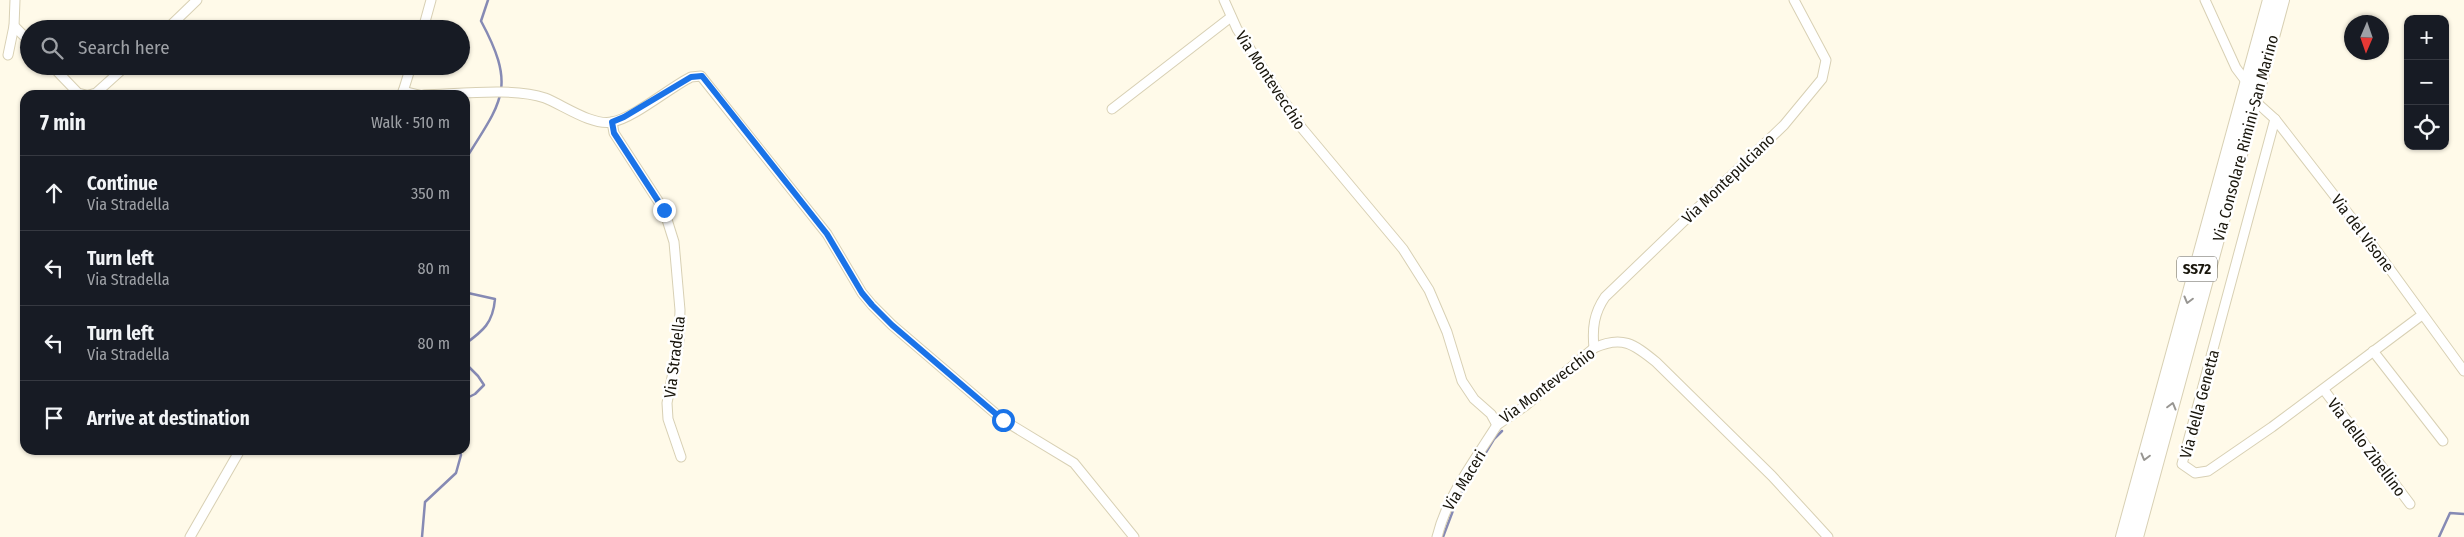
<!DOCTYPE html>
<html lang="en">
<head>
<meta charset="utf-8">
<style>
	body { margin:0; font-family:"Fira Sans Condensed",sans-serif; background:#242831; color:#f1f3f6 }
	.controls { position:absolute; right:15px; top:15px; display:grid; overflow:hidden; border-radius:10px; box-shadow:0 1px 4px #0004 }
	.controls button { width:45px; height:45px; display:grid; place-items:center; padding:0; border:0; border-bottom:1px solid #363941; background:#171b24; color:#f1f3f6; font:25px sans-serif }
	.compass { position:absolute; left:2344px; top:15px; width:45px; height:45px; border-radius:50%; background:#171b24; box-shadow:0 1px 4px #0004; rotate:182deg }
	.stop { position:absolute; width:15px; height:15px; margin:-11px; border:4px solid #1a73e8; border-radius:50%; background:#fff }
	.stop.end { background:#1a73e8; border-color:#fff; box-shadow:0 1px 5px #0008 }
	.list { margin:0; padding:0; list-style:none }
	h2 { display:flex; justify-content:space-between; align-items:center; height:65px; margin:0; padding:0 20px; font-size:21px }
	h2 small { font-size:16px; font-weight:400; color:#9ea1a6 }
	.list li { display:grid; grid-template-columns:32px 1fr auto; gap:15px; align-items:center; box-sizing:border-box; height:75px; padding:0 20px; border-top:1px solid #363941 }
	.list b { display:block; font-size:19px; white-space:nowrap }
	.list p { margin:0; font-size:16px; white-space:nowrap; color:#9ea1a6 }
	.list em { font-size:16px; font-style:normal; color:#9ea1a6 }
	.icon { flex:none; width:28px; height:28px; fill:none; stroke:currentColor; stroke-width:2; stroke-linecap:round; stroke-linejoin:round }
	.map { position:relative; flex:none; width:2464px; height:537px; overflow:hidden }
	.search { position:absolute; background:#171b24; box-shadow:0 1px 4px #0004; left:20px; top:20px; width:450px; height:55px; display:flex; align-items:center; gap:12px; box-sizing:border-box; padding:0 18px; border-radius:28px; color:#9ea1a6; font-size:19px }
	.panel { position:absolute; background:#171b24; box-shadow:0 1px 4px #0004; left:20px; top:90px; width:450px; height:365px; border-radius:15px }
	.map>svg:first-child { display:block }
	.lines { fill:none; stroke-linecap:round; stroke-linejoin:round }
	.stream { stroke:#868ab4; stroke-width:2.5 }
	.street-casing { stroke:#d8d0b4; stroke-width:11 }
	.primary-casing { stroke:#d8d0b4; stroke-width:16 }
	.street { stroke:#fff; stroke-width:9 }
	.primary { stroke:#fff; stroke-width:14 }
	.oneway { stroke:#989692 }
	.route { stroke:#1a73e8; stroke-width:6 }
	.labels { text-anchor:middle; stroke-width:5; stroke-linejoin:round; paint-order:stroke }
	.shield { fill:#fff; stroke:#5e5c55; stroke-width:1 }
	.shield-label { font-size:15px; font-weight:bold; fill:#19160c }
	.street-label { font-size:16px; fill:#19160c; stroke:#fff }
</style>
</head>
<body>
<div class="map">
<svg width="2464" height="537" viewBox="0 0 2464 537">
	<rect width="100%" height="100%" fill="#fffae9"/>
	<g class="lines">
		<!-- stream -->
		<g class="stream">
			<path d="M465,160C502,101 517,88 481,21L488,0"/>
			<path d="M465,281L468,293L495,299C493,323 483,331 465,344"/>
			<path d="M465,363L478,376L484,385L475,394L465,399"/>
			<path d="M422,537L425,502L456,473L461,455L459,450"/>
			<path d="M1443,537L1457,500L1494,439L1502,431"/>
			<path d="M2439,537L2450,513L2464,514"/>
		</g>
		<!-- street casing -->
		<g class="street-casing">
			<g id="street">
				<path d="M1224,0L1237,29L1301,127L1403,249L1429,290L1447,332L1462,381L1474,399L1491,414L1497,425L1525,406L1594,348C1622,335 1634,344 1656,362L1772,476L1828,537"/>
				<path d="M2205,0L2236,68L2248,84"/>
				<path d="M14,26L29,41"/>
				<path d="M167,29L197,0"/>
				<path d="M423,29L431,0"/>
				<path d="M8,55L14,26L15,0"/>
				<path d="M52,66L78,93L86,95"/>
				<path d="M403,91L419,95"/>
				<path d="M89,95L96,93L126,66"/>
				<path d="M402,95L411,66"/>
				<path d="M424,95C458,94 514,87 545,98C563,105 592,126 612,122C634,118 669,88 691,77L701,76L827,234L862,293L872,305L892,325L1003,420L1074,463L1134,537"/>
				<path d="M2255,101L2275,119L2368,239L2464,371"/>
				<path d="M1112,109L1231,17"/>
				<path d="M2275,119L2182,464L2195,473L2208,471L2272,427L2422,315"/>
				<path d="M612,122L614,133L664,210L674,242L680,310L679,341L667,403L668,419L681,457"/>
				<path d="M1594,348C1592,328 1594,313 1605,297L1784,125L1822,79L1826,60L1794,0"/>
				<path d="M2373,351L2443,441"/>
				<path d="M2324,390L2410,504"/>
				<path d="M190,537L240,450"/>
				<path d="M1437,537C1447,496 1475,460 1497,425"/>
			</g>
		</g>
		<!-- primary casing -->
		<g class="primary-casing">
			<g id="primary">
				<path d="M2123,537L2270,0"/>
				<path d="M2136,537L2282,0"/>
			</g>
		</g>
		<!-- street -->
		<use href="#street" class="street"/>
		<!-- primary -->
		<use href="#primary" class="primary"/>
	</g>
	<!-- one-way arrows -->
	<defs><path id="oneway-chevron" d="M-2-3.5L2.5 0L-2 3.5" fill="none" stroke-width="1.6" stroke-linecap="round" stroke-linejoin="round" transform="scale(1.25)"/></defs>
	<g class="oneway">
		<use href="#oneway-chevron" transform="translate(2188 300) rotate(105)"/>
		<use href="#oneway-chevron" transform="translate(2172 406) rotate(-75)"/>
		<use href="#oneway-chevron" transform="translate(2145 457) rotate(105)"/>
	</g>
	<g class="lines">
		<!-- route -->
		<path class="route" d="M664,210L614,133L612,122L624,117L691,77L702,76L827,234L862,293L872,305L892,325L1003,420"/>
	</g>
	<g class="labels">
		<!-- shield labels -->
		<rect class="shield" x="2177" y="256.5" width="40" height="25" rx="4"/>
		<g class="shield-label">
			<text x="2197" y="274">SS72</text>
		</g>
		<!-- street labels -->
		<g class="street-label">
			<text transform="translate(1271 80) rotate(57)" y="6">Via Montevecchio</text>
			<text transform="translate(2245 138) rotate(-75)" y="6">Via Consolare Rimini-San Marino</text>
			<text transform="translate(1728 178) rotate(-44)" y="6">Via Montepulciano</text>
			<text transform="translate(2363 233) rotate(53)" y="6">Via del Visone</text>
			<text transform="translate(674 357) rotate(-83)" y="6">Via Stradella</text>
			<text transform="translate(1547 385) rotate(-37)" y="6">Via Montevecchio</text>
			<text transform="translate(2199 404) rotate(-75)" y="6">Via della Genetta</text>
			<text transform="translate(2367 447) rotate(53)" y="6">Via dello Zibellino</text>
			<text transform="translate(1464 480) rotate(-59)" y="6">Via Maceri</text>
		</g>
	</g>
</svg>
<div class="controls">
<button>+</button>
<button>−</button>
<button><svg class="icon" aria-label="locate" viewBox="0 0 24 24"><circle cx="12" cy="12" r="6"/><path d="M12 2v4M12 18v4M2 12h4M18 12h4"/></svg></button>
</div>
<svg class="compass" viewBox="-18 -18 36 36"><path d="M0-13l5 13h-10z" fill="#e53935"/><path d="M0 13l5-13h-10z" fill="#9ea1a6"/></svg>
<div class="stop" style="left:1003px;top:420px"></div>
<div class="stop end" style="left:664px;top:210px"></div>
<div class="search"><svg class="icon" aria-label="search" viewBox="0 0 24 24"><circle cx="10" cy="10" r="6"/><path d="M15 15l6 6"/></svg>Search here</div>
<section class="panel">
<h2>7 min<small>Walk · 510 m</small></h2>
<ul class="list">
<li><svg class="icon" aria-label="ahead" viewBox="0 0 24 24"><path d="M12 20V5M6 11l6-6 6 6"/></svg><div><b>Continue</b><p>Via Stradella</p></div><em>350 m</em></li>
<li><svg class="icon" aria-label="left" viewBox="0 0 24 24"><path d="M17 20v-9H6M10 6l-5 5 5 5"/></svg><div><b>Turn left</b><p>Via Stradella</p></div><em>80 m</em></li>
<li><svg class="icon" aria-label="left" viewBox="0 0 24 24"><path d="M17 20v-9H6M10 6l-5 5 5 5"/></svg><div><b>Turn left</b><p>Via Stradella</p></div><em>80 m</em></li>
<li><svg class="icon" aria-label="arrive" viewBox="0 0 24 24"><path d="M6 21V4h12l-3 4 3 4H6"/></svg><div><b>Arrive at destination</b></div></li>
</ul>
</section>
</div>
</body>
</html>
